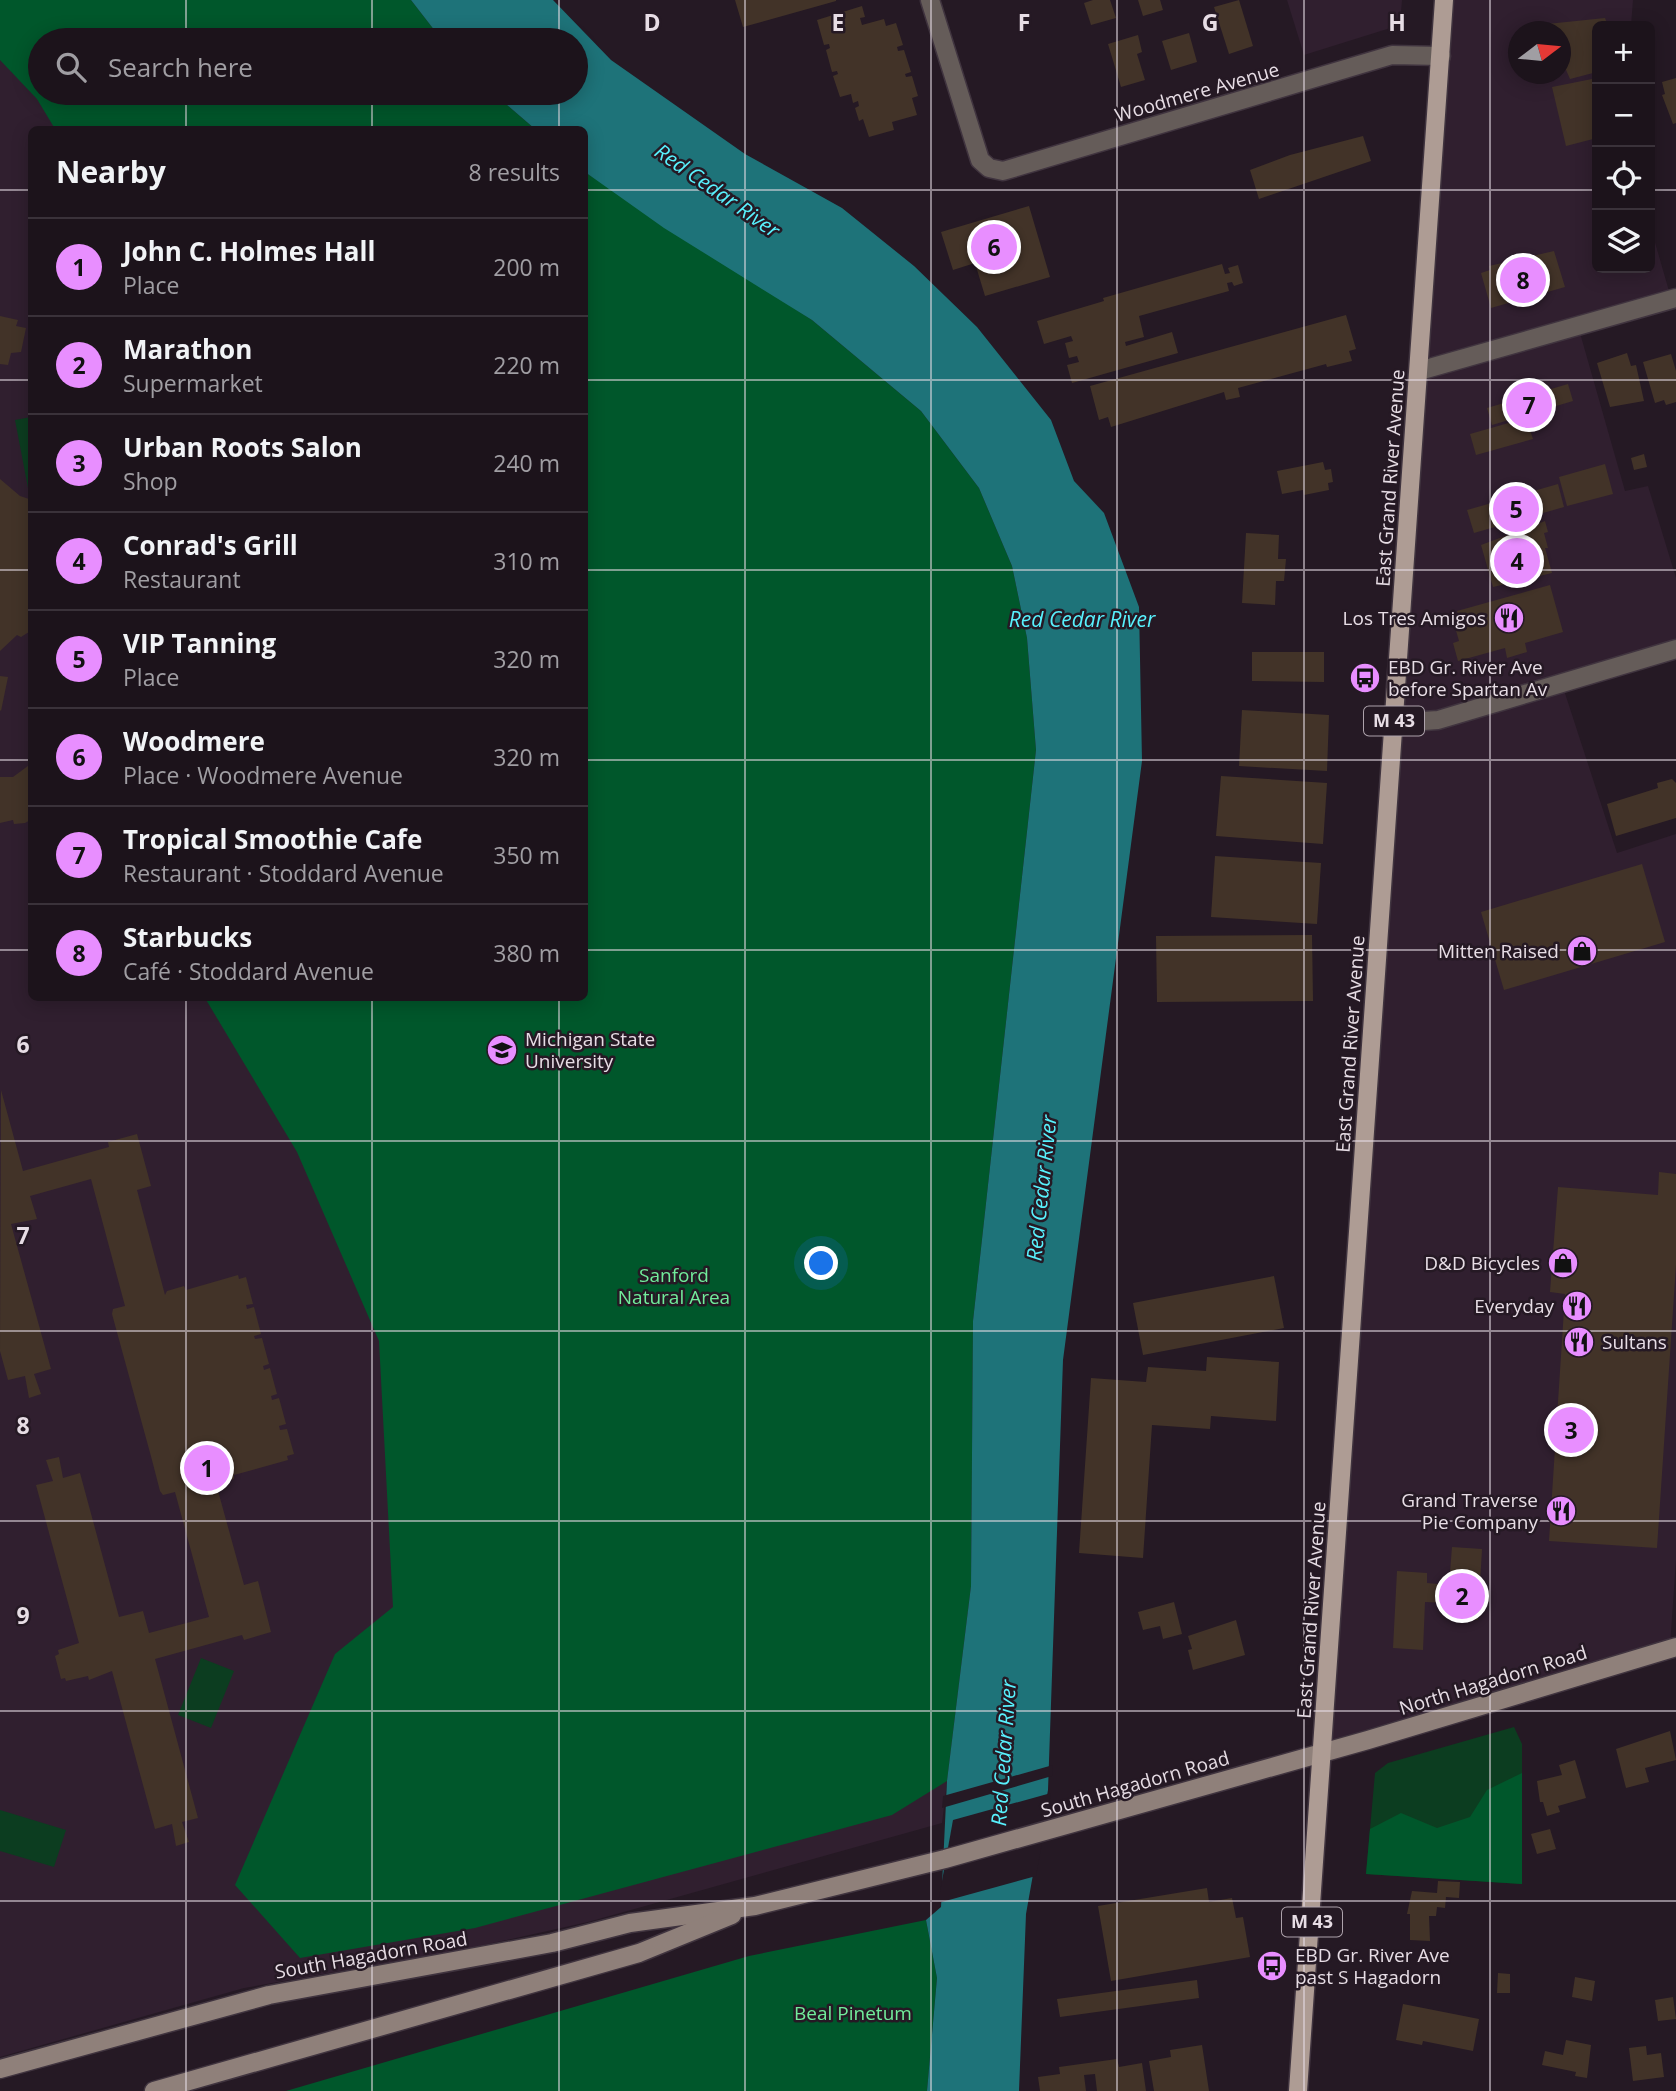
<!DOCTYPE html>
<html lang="en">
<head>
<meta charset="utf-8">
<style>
	body { margin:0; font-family:"Open Sans",sans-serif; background:#251c24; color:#f1f3f6 }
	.controls { position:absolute; right:21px; top:21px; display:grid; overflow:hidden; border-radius:10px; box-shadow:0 4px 18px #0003 }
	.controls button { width:63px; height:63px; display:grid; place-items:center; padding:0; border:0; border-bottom:2px solid #3a323a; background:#1c131b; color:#f1f3f6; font:35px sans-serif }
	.compass { position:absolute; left:1508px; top:21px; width:63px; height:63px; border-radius:50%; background:#1c131b; box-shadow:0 4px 18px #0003; rotate:74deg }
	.you { position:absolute; left:822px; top:1264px; width:24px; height:24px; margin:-18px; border:5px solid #fff; border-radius:50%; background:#1a73e8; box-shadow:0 0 0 10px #1a73e833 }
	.badge { display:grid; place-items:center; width:46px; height:46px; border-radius:50%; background:#e88eff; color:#111; font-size:23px; font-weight:700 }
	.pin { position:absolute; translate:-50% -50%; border:4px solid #fff; box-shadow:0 2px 7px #0006 }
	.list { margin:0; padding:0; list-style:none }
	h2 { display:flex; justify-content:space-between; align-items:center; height:91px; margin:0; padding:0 28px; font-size:30px }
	h2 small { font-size:23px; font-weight:400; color:#a09ea3 }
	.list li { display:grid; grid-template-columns:46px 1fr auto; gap:21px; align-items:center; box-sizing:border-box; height:98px; padding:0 28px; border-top:2px solid #3a323a }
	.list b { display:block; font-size:26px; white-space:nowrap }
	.list p { margin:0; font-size:23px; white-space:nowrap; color:#a09ea3 }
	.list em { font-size:23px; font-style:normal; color:#a09ea3 }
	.icon { flex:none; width:38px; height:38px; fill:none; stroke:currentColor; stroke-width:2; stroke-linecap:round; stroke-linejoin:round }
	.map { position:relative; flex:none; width:1676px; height:2091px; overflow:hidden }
	.search { position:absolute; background:#1c131b; box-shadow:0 4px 18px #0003; left:28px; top:28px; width:560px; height:77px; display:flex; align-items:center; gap:18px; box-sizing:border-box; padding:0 24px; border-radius:38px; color:#a09ea3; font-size:26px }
	.panel { position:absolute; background:#1c131b; box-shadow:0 4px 18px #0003; left:28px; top:126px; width:560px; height:875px; border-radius:10px }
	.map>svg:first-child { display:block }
	.built { fill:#301f2f; fill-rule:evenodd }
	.green { fill:#0c3d20 }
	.forest { fill:#00572b }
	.water { fill:#1e7379 }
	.pier { fill:#251924 }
	.building { fill:#423328 }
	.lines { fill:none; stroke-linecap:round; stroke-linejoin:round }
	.street-casing { stroke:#40343f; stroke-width:21 }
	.secondary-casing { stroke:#40343f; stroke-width:21 }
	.primary-casing { stroke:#40343f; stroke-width:21 }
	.street { stroke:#655c59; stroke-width:18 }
	.secondary { stroke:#8f807a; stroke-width:18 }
	.primary { stroke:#ae9c94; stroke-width:18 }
	.grid { fill:none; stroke:#e7dde5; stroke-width:2; stroke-opacity:0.55 }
	.labels { text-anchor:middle; stroke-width:5; stroke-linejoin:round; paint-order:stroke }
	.shield { fill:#251924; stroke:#ada2ab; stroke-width:2 }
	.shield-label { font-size:18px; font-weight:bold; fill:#e7dde5 }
	.street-label { font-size:19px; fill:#e7dde5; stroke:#251924 }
	.poi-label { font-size:19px; fill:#e7dde5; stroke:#251924; text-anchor:end }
	.park-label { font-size:19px; fill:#71ec9b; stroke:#251924 }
	.water-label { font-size:21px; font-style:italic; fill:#58f1fd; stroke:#251924 }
	.grid-label { font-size:23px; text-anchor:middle; font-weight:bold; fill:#e7dde5; stroke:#251924; stroke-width:5; stroke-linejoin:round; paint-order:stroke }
</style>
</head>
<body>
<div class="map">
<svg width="1676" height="2091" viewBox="0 0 1676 2091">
	<rect width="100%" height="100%" fill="#251924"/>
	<!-- built -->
	<g class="built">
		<path d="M0,0H411L442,40H40V93H493L535,129L32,130V998H584L585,172L664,228L973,1321L971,1586L942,1823L588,1922L470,1948L244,1988L0,2057Z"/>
		<path d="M1287,0H1402L1400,25L1304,55Z"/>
		<path d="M1451,0H1633L1631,26H1597V268H1650V225L1671,298L1578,326L1625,491L1648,486L1676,578V648L1561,681L1617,853L1676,834V1560L1670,1646L1326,1749ZM1518,32H1560V74H1518Z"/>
	</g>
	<!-- green -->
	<g class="green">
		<path d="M31,417L32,488H28L15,420Z"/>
		<path d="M201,1658L234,1671L211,1728L178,1715Z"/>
		<path d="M1514,1727L1522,1744V1884L1366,1874L1375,1773L1388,1763Z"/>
		<path d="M0,1810L66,1830L54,1867L0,1851Z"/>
	</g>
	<!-- forest -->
	<g class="forest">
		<path d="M0,0H411L442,40H40V93H493L535,129H55L37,99L0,60Z"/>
		<path d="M585,172L812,320L921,411L979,488L1012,566L1027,638L1036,750L973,1321L971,1586L947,1781L892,1815L475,1928L300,1958L235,1885L335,1654L393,1607L379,1341L297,1152L205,998H584Z"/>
		<path d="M1522,1773V1884L1366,1874L1370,1829L1401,1813L1437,1828L1470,1817L1487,1790Z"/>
		<path d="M926,1920L937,1978L927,2091H286L749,1956Z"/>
	</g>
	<!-- water -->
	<path class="water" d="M411,0H553L611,60L745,154L842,208L914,266L977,327L1051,420L1074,481L1104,513L1139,607L1142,761L1063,1360L1048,1790L1026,1914L1019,2091H927L937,1978L926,1920L941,1907L947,1781L971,1586L973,1321L1036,750L1027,638L1012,566L979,488L921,411L812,320L664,228L585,172L584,130L535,129L493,93H576V40H442Z"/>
	<!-- pier -->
	<g class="pier">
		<path d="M1053,1765L1052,1776L942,1808L943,1796Z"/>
		<path d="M1051,1793L1036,1876L938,1903L953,1820Z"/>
	</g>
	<!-- building -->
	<g class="building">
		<path d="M735,0H836V1L743,27Z"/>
		<path d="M1093,0H1110L1116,18L1091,25L1084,3Z"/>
		<path d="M1138,0H1160L1163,10L1143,16Z"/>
		<path d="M1239,0L1253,46L1229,54L1214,7Z"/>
		<path d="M862,6L865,17L860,18L862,25L884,19L886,26L896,23L903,45L897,47L898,51L904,50L911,72L905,74L906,77L912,76L918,96L912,98L917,115L892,122L894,130L869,137L863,119L859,121L855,108L859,106L858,101L853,103L851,94L840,97L833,76L838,74L837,71L832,72L826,50L830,48L829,44L824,45L817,20Z"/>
		<path d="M1605,18L1608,26H1597V72L1570,79L1560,56V32H1550L1547,24Z"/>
		<path d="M1189,33L1197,62L1171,70L1162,41Z"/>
		<path d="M1138,35L1142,52L1137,54L1145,80L1121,87L1108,44Z"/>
		<path d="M1597,78V138L1566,146L1552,87Z"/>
		<path d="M1676,78V123L1673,124L1662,95L1665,94L1662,82Z"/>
		<path d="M1363,136L1371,161L1259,199L1250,170L1290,155Z"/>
		<path d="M1029,206L1050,277L985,296L975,263L953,270L941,232Z"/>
		<path d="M1554,251L1565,287L1491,308L1481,273L1490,270L1489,266Z"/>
		<path d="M1222,264L1225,274L1230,273L1228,268L1238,265L1243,283L1234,286L1232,282L1227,283L1229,291L1139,316L1144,337L1125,342L1126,346L1172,332L1178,353L1072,383L1067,365L1079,362L1077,356L1069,358L1065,343L1073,341L1071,336L1044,344L1037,321L1104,301L1103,298Z"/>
		<path d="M1346,315L1356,349L1349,351L1352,361L1327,367L1326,364L1238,388L1240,397L1226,400L1224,392L1111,427L1108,417L1099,420L1090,386Z"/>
		<path d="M0,316L18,320L16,326L26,328L21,352L11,353L8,365L0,364Z"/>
		<path d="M1627,353L1631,366L1636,365L1644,401L1610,407L1597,363Z"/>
		<path d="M1671,354L1676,371V402L1666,405L1664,400L1655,403L1643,362Z"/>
		<path d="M1568,384L1573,401L1492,425L1487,408Z"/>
		<path d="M1526,418L1533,439L1476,455L1470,434Z"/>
		<path d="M1644,454L1647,467L1634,470L1631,458Z"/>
		<path d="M1323,462L1325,470L1331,469L1333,482L1328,483L1329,490L1304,495L1303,490L1282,494L1277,471Z"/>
		<path d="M1605,464L1613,494L1567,506L1559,477Z"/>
		<path d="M0,479L20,496L32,500V630L21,637L17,635L0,651Z"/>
		<path d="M1558,484L1564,507L1474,533L1467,510Z"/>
		<path d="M1545,521L1548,532L1544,533L1548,548H1545L1552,573L1493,587L1481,545Z"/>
		<path d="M1246,533L1279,535L1278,559H1286L1284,581H1276L1275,605L1242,603Z"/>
		<path d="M1550,585L1563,632L1525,643L1527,652L1507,658L1505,648L1458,661L1453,643L1459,641L1455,627L1461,625L1457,611Z"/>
		<path d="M1252,652H1324V682L1252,681Z"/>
		<path d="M0,676L8,677L1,711L0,710Z"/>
		<path d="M1242,710L1329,715L1327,771L1239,766Z"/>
		<path d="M32,763V819L25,823L14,824L13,820L0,823V777H13Z"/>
		<path d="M1221,776L1327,783L1323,844L1216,836Z"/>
		<path d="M1672,779L1676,783V818L1616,836L1607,804L1658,788L1657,783Z"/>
		<path d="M1215,856L1321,863L1317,924L1211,917Z"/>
		<path d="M1642,864L1665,942L1504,990L1481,912Z"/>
		<path d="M1312,935L1313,1001L1157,1002L1156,936Z"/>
		<path d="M1,1090L23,1171L109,1147L108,1142L137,1134L151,1186L137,1190L165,1295L167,1291L184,1286L186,1290L238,1275L239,1279L246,1277L253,1304L246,1305L247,1309L254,1307L261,1334L254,1336L255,1339L262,1338L269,1364L263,1366L264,1370L270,1368L277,1394L271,1396L272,1400L279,1398L286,1424L279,1426L280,1430L287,1429L294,1454L287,1456L288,1460L234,1475V1479L219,1483L218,1479L215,1480L244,1585L258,1581L271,1632L244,1640L242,1635L155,1659L198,1818L182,1822L189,1842L176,1846L172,1824L155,1829L112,1671L89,1680L88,1676L66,1681L65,1678L61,1679L55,1656L59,1654L58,1650L79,1643L36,1485L53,1481L46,1460L59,1457L63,1478L80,1473L119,1617L143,1611L149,1633L209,1617L175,1492L163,1495L160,1491L152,1460L112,1314L113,1309L125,1306L91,1179L30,1196L37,1219L11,1224L51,1369L34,1374L41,1394L29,1398L25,1376L8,1380L0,1351Z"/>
		<path d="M1659,1172L1676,1174V1265L1657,1548L1549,1541L1565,1294L1550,1292L1558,1187L1658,1195Z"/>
		<path d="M1274,1276L1284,1328L1143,1355L1133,1303Z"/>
		<path d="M1207,1357L1279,1362L1276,1421L1211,1416L1210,1429L1152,1425L1143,1558L1079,1553L1091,1378L1146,1382L1148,1367L1206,1371Z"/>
		<path d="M1452,1547L1482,1549L1478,1620L1447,1618L1448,1603L1425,1602L1423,1650L1393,1648L1397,1571L1427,1573V1583L1449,1585Z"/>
		<path d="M1174,1602L1182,1634L1163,1639L1160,1626L1143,1630L1138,1612Z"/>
		<path d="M1236,1620L1245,1655L1193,1670L1188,1650L1192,1649L1188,1636Z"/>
		<path d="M1670,1731L1676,1760L1645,1768L1649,1782L1626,1788L1616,1749Z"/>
		<path d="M1575,1760L1586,1798L1558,1806L1560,1812L1547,1816L1543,1802H1540L1537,1781L1562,1775L1559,1765Z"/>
		<path d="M1550,1829L1556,1849L1537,1854L1531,1834Z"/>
		<path d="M1438,1881L1460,1882L1459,1898L1446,1897L1445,1908L1437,1907L1436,1916H1429L1430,1941L1410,1940V1914H1407L1412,1891L1437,1893Z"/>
		<path d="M1207,1888L1209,1902L1232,1898L1236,1918L1243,1917L1250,1957L1111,1981L1098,1906Z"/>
		<path d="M1498,1973L1510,1974V1993H1497Z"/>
		<path d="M1575,1977L1595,1981L1592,2001L1572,1997Z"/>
		<path d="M1197,1980L1199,1998L1060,2017L1057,1999Z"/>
		<path d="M1673,1997L1676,2019L1658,2021L1655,2000Z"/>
		<path d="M1403,2004L1479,2019L1473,2051L1423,2041L1422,2045L1396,2040Z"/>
		<path d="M1566,2040L1591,2045L1587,2078L1575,2076L1576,2072L1542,2065L1545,2051L1563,2055Z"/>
		<path d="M1202,2045L1209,2091H1154L1149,2061L1171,2057L1170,2050Z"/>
		<path d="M1646,2046L1647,2055L1661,2053L1664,2077L1633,2081L1629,2048Z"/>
		<path d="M1117,2059L1119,2067L1142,2063L1146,2091H1097L1095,2074L1084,2075L1086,2091H1040L1038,2077L1060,2074L1059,2067Z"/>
	</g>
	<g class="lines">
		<!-- street casing -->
		<g class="street-casing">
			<g id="street">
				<path d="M930,0L980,160L989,168L1003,171L1392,55L1441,56"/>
				<path d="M1419,371L1676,298"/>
				<path d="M1394,723L1438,720L1676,649"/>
			</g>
		</g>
		<!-- secondary casing -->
		<g class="secondary-casing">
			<g id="secondary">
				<path d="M0,2069L269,1995L552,1943L630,1923L755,1906L945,1859L1368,1740L1676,1647"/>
				<path d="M154,2091L639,1953L732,1915"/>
			</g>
		</g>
		<!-- primary casing -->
		<g class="primary-casing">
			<path id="primary" d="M1298,2091L1444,0"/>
		</g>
		<!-- street -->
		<use href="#street" class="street"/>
		<!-- secondary -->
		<use href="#secondary" class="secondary"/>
		<!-- primary -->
		<use href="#primary" class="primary"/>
	</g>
	<!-- grid -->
	<path class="grid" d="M186,0V40M372,0V40M559,0V40M745,0V2091M931,0V2091M1117,0V2091M1304,0V2091M1490,0V2091M186,93V130M372,93V130M559,93V130M0,190H32M584,190H1597M1650,190H1676M0,380H32M584,380H1676M0,570H32M584,570H1676M0,760H32M584,760H1676M0,950H32M584,950H1676M186,998V2091M372,998V2091M559,998V2091M0,1141H1676M0,1331H1676M0,1521H1676M0,1711H1676M0,1901H1676"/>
	<!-- icons -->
	<defs>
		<g id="restaurant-disc" transform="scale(1.575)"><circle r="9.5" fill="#e88eff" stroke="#251924"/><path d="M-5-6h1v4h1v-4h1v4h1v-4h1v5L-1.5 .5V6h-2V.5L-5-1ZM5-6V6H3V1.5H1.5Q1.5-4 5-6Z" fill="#111"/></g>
		<g id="bus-disc" transform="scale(1.575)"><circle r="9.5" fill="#e88eff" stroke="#251924"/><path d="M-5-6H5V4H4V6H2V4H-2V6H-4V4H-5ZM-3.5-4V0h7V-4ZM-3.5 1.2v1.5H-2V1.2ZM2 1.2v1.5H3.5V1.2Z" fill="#111"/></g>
		<g id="shop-disc" transform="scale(1.575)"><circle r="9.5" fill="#e88eff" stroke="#251924"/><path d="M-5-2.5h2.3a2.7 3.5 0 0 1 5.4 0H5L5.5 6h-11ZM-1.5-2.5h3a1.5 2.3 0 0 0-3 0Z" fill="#111"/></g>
		<g id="university-disc" transform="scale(1.575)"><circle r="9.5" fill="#e88eff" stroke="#251924"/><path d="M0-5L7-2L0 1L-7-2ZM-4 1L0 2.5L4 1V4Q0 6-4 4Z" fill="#111"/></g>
	</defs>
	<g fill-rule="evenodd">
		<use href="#restaurant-disc" x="1509" y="618"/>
		<use href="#bus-disc" x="1365" y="678"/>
		<use href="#shop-disc" x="1582" y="951"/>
		<use href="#university-disc" x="502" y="1050"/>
		<use href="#shop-disc" x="1563" y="1263"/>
		<use href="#restaurant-disc" x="1577" y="1306"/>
		<use href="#restaurant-disc" x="1579" y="1342"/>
		<use href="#restaurant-disc" x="1561" y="1511"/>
		<use href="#bus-disc" x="1272" y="1966"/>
	</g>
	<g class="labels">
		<!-- shield labels -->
		<g class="shield">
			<rect x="1364" y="706.5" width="60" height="29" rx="5"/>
			<rect x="1282" y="1907.5" width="60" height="29" rx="5"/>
		</g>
		<g class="shield-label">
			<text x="1394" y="727">M 43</text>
			<text x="1312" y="1928">M 43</text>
		</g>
		<!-- street labels -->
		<g class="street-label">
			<text transform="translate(1197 92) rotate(-16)" y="7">Woodmere Avenue</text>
			<text transform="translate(1390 478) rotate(-86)" y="7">East Grand River Avenue</text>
			<text transform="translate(1350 1044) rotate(-86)" y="7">East Grand River Avenue</text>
			<text transform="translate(1311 1610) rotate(-86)" y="7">East Grand River Avenue</text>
			<text transform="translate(1493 1680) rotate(-17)" y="7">North Hagadorn Road</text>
			<text transform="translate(1135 1784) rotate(-16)" y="7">South Hagadorn Road</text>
			<text transform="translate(371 1955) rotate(-10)" y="7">South Hagadorn Road</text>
		</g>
		<!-- poi labels -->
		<g class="poi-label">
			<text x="1486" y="625">Los Tres Amigos</text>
			<text x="1388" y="674" text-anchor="start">EBD Gr. River Ave<tspan x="1388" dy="22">before Spartan Av</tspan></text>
			<text x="1559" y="958">Mitten Raised</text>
			<text x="525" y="1046" text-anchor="start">Michigan State<tspan x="525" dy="22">University</tspan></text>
			<text x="1540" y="1270">D&amp;D Bicycles</text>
			<text x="1554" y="1313">Everyday</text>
			<text x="1602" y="1349" text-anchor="start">Sultans</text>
			<text x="1538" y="1507">Grand Traverse<tspan x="1538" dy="22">Pie Company</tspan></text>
			<text x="1295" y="1962" text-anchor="start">EBD Gr. River Ave<tspan x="1295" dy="22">past S Hagadorn</tspan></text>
		</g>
		<!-- park labels -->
		<g class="park-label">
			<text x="674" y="1282">Sanford<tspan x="674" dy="22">Natural Area</tspan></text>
			<text x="853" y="2020">Beal Pinetum</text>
		</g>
		<!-- water labels -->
		<g class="water-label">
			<text transform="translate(717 191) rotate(35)" y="7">Red Cedar River</text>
			<text x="1082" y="627">Red Cedar River</text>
			<text transform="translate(1042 1188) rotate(-84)" y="7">Red Cedar River</text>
			<text transform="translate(1004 1753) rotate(-86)" y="7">Red Cedar River</text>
		</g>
	</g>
	<g class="grid-label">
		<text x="652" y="31">D</text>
		<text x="838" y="31">E</text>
		<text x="1024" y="31">F</text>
		<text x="1210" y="31">G</text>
		<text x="1397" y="31">H</text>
		<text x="23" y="1053">6</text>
		<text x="23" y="1244">7</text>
		<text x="23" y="1434">8</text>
		<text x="23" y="1624">9</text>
	</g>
</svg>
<div class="controls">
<button>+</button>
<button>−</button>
<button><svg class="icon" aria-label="locate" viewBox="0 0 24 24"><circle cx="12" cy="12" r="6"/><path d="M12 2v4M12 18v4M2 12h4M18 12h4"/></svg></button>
<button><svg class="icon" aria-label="layers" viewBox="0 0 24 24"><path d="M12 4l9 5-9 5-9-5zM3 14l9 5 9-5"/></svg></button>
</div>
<svg class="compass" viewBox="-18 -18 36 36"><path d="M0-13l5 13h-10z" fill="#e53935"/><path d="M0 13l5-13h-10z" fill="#a09ea3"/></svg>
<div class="you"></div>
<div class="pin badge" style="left:207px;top:1468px">1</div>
<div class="pin badge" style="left:1462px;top:1596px">2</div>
<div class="pin badge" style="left:1571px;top:1430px">3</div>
<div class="pin badge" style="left:1517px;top:561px">4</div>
<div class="pin badge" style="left:1516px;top:509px">5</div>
<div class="pin badge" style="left:994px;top:247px">6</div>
<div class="pin badge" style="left:1529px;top:405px">7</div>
<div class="pin badge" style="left:1523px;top:280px">8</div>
<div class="search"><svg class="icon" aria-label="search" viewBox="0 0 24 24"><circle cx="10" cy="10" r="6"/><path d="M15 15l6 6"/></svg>Search here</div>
<section class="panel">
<h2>Nearby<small>8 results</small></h2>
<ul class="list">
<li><span class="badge">1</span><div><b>John C. Holmes Hall</b><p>Place</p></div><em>200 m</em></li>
<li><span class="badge">2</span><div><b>Marathon</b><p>Supermarket</p></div><em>220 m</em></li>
<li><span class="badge">3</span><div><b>Urban Roots Salon</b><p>Shop</p></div><em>240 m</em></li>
<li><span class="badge">4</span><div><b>Conrad's Grill</b><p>Restaurant</p></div><em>310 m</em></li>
<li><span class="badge">5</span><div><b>VIP Tanning</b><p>Place</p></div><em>320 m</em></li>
<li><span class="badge">6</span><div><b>Woodmere</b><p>Place · Woodmere Avenue</p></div><em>320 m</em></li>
<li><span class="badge">7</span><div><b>Tropical Smoothie Cafe</b><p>Restaurant · Stoddard Avenue</p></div><em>350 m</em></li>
<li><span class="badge">8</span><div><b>Starbucks</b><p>Café · Stoddard Avenue</p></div><em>380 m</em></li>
</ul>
</section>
</div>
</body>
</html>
